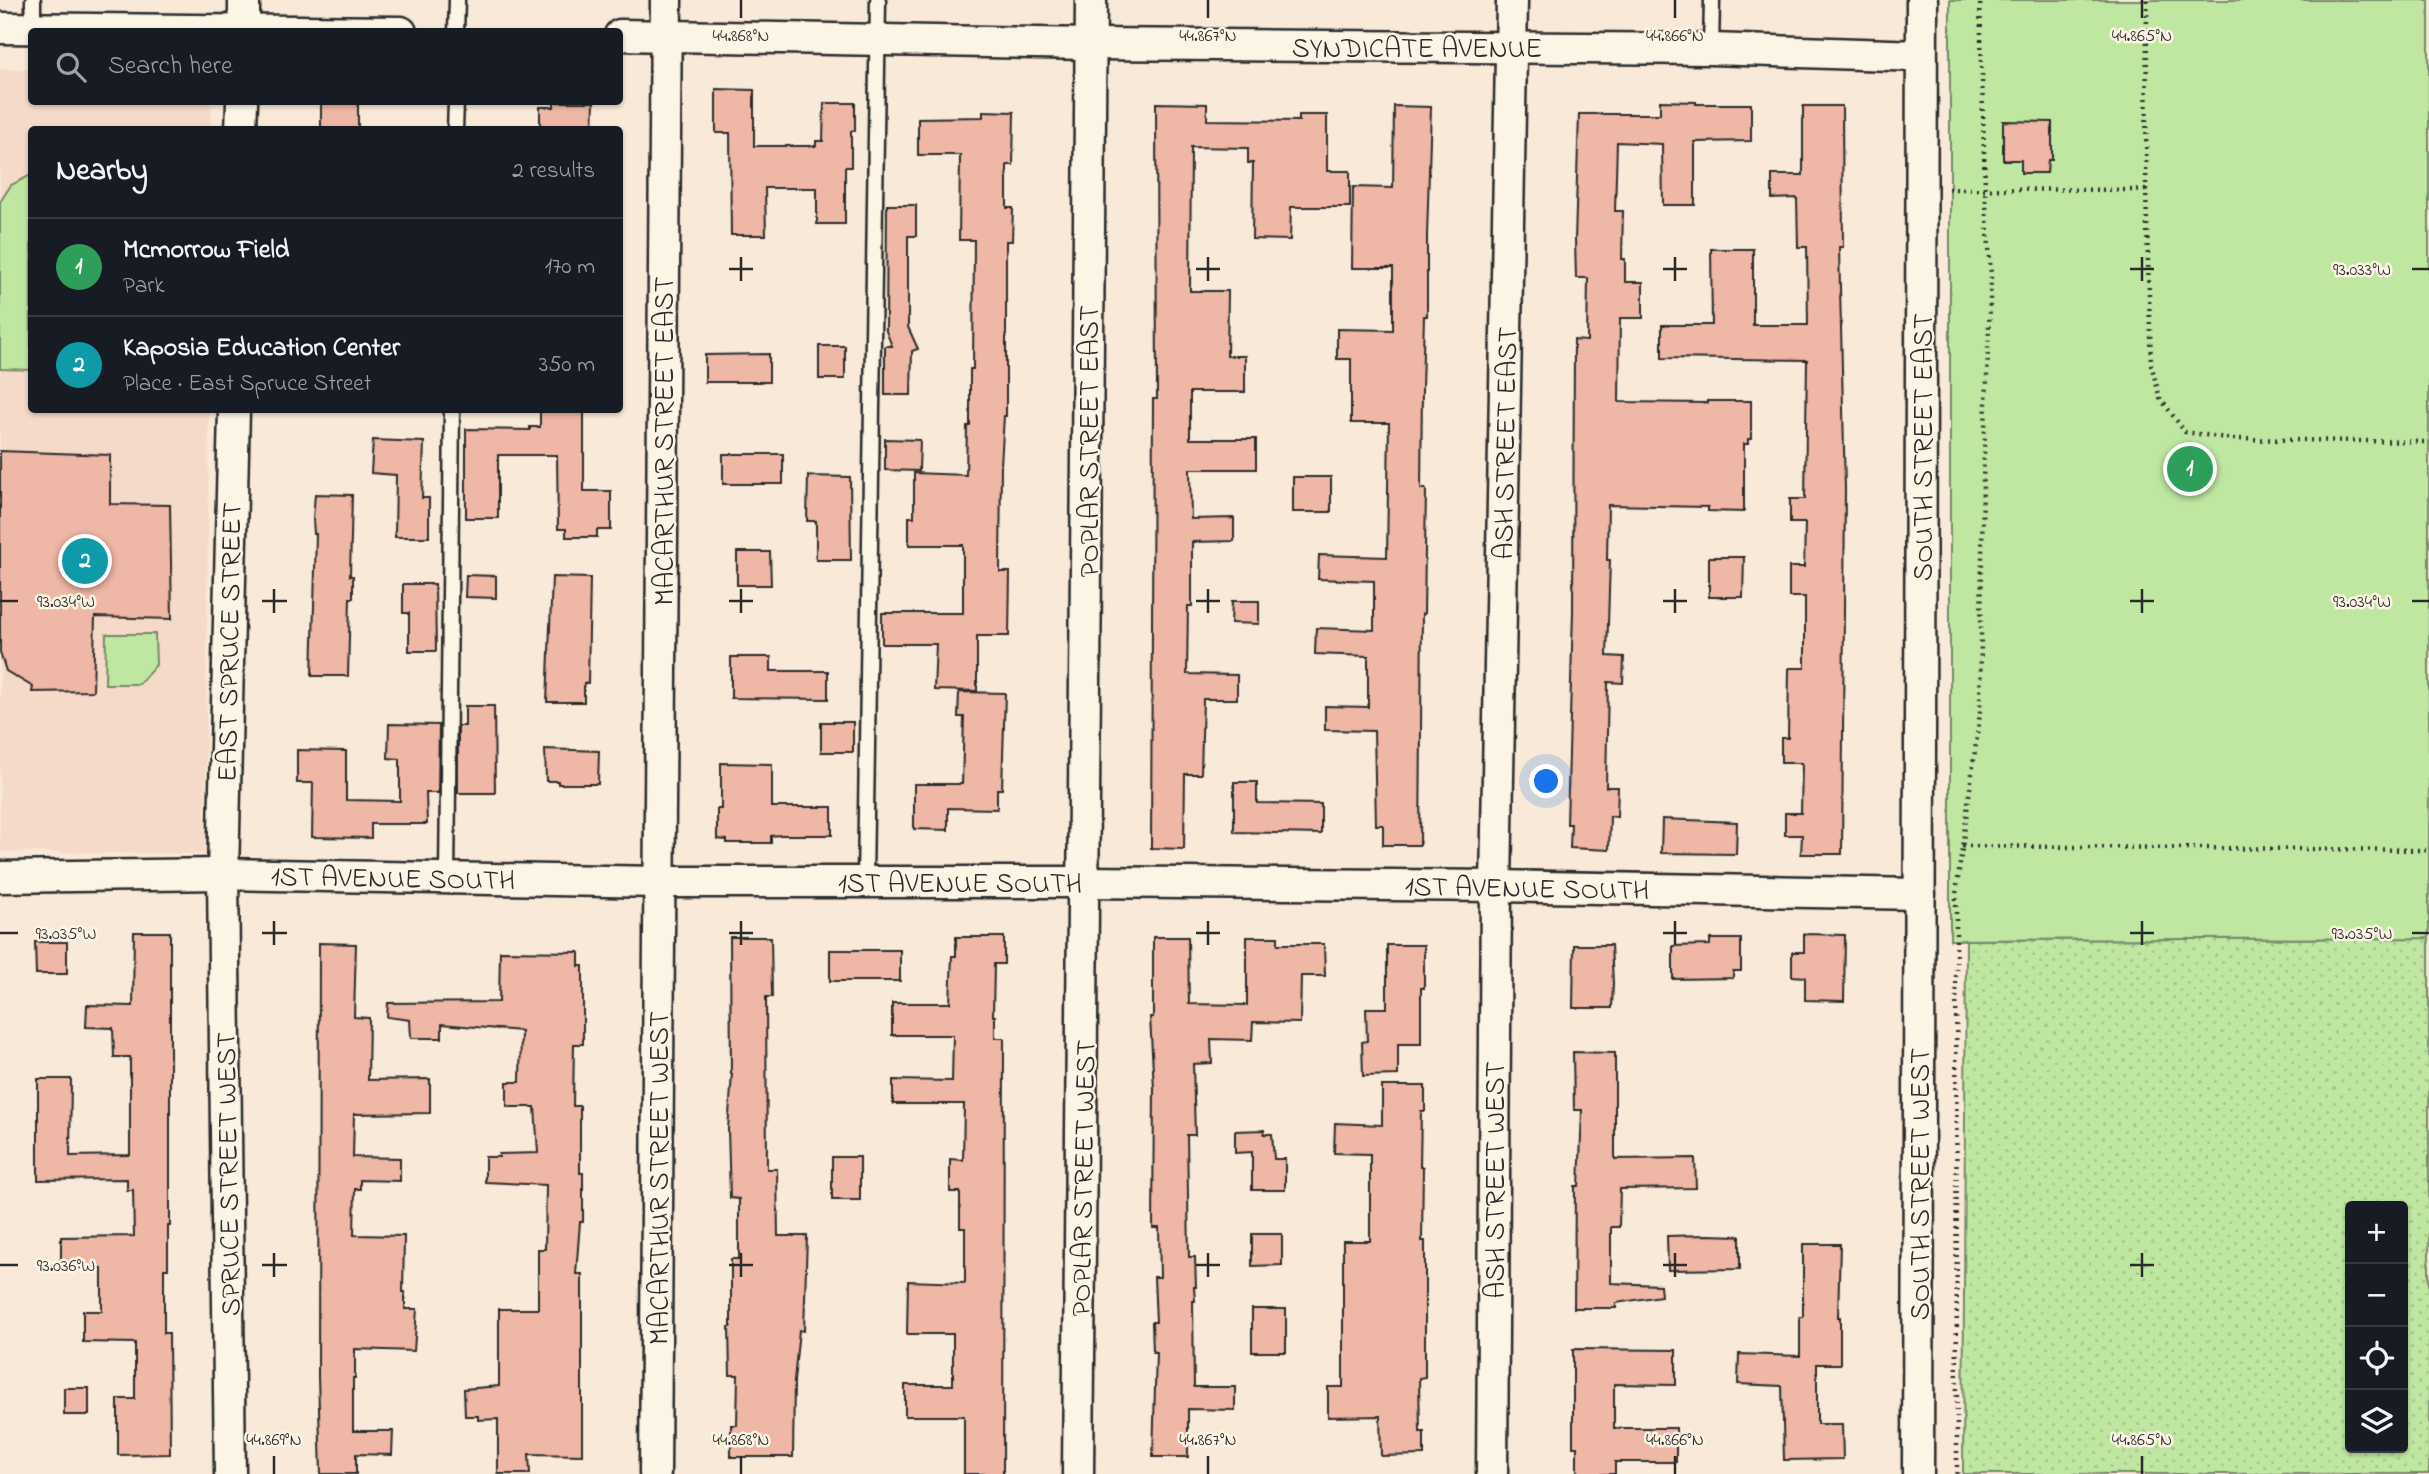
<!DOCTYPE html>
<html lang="en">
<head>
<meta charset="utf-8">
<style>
	body { margin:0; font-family:"Indie Flower",sans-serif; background:#20242c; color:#f1f3f6 }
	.controls { position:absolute; right:21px; bottom:21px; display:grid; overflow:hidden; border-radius:7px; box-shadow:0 2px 5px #0004 }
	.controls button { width:63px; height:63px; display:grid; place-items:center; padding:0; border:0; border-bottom:2px solid #363941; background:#171b24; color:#f1f3f6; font:35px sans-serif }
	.you { position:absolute; left:1547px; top:782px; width:24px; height:24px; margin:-18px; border:5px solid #fff; border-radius:50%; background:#1a73e8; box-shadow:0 0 0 10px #1a73e833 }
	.badge { display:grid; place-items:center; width:46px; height:46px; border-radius:50%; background:#1f6fb2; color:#fff; font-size:23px; font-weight:700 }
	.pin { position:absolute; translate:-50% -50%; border:4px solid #fff; box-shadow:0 2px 7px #0006 }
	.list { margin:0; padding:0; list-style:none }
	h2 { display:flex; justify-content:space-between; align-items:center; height:91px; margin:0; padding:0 28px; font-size:30px }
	h2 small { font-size:23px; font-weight:400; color:#9ea1a6 }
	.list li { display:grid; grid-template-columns:46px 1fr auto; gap:21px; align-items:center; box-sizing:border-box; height:98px; padding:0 28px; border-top:2px solid #363941 }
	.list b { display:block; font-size:26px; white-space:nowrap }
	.list p { margin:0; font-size:23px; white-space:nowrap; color:#9ea1a6 }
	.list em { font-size:23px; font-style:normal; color:#9ea1a6 }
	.icon { flex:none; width:38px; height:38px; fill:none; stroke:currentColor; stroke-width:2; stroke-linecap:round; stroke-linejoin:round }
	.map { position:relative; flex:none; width:2429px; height:1474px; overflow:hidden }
	.search { position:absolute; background:#171b24; box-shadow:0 2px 5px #0004; left:28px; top:28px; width:595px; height:77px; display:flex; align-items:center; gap:18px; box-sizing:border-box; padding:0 24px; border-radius:7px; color:#9ea1a6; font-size:26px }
	.panel { position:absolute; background:#171b24; box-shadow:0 2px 5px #0004; left:28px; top:126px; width:595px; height:287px; border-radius:7px }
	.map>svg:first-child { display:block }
	.built { fill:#f6dac9 }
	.grass { fill:url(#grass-dots); stroke:#758966; stroke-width:2; fill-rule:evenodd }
	.park { fill:#bfe7a2; stroke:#758966; stroke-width:2 }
	.building { fill:#efb7a5; stroke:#2b2b2b; stroke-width:2 }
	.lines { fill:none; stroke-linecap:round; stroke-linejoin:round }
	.lane-casing { stroke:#2b2b2b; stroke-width:19 }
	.street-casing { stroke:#2b2b2b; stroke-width:35 }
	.path { stroke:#2b2b2b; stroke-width:4.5; stroke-dasharray:2 5; stroke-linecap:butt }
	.lane { stroke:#fcf5e5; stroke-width:14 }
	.street { stroke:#fcf5e5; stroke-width:30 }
	.ticks { fill:none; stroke:#2b2b2b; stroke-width:2.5 }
	.labels { text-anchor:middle; stroke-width:5; stroke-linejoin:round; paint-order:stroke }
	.street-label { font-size:28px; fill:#2b2b2b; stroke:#fcf5e5 }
	.ticks-label { font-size:18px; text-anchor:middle; fill:#2b2b2b; stroke:#fcf5e5; stroke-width:5; stroke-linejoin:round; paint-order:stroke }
</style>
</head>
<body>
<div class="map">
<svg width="2429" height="1474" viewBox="0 0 2429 1474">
	<defs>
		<pattern id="grass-dots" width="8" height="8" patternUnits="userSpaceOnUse" patternTransform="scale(1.75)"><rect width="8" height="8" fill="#bfe7a2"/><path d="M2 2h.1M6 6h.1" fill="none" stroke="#a4c68c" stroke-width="1.8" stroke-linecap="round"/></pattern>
	</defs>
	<rect width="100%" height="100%" fill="#f9e9d8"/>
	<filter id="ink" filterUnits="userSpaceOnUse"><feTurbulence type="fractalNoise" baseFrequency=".0143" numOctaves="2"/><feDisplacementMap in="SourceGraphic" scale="14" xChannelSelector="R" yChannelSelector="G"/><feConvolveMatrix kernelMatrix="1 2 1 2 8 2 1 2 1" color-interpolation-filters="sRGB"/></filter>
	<g filter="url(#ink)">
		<!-- built -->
		<path class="built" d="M0,69H31L32,102H211V129L32,130V410H209L205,854L0,852Z"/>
		<!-- grass -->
		<path class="grass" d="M2429,938V1474H1963L1966,940ZM2350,1206H2403V1448H2350Z"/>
		<!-- park -->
		<g class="park">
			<path d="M1950,0H2429V938L1950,940Z"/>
			<path d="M31,175V370L0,369V202L11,185Z"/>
			<path d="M106,634H155L156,665L139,684H105Z"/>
		</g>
		<!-- building -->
		<g class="building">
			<path d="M716,89L754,90V146H816V141H823L824,103H855V131H851V167H845V224H817V188H765L766,235H731L730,133H716Z"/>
			<path d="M1660,101L1696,102V104H1751V141L1695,142V205H1663L1662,144L1617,142L1615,211H1623L1622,259H1625V282H1643V318H1620L1619,402L1707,403V401H1751V439H1748V444H1744V512L1708,511V507L1608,505L1607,560H1610L1607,656L1624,657L1623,683L1608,682L1606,787H1618L1617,817L1610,816L1609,850L1570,848L1571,824H1567L1573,611L1574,340L1587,341L1588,278H1576L1575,240L1579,114H1660Z"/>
			<rect x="321" y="102" width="37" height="28"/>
			<path d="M554,102H594L593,130H540V107H554Z"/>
			<path d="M1156,103L1207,104V120L1299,121V115H1327V171H1350V207H1291L1290,240L1252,239L1253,163H1248V148L1191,147L1190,291H1228L1227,356H1245V392H1190V439H1256V469H1190L1191,519L1234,518V541L1192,542V606H1188L1187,674L1237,675V699H1203L1201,774H1185L1184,849L1151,848L1153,399H1157Z"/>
			<path d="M1394,106L1431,107L1427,236V316H1424L1422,389L1421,489H1426L1424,614H1422L1420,845H1383V825H1376L1374,731L1325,730V706L1368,707V656L1315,654L1316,628L1374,630V581L1318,579L1319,555L1387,557L1389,423H1351V359H1337V329L1393,330V268H1352L1353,187L1393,188Z"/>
			<path d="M1803,106H1842L1843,247H1839L1845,489L1842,854H1801L1802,835H1785V813H1801L1802,763H1781V738H1788L1789,668H1805V597H1789V567H1804L1805,523H1790V499H1805L1807,360L1662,358V325H1712L1711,249H1753V325H1808L1807,247H1798L1797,198L1772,199V175H1803Z"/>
			<path d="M983,111L1014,112L1013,165H1007V208H1013L1012,241H1006V416H1004L1001,465L1000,572H1010L1009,636H977V691L934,690L936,644H882V613H963V545H909V517H914V473L966,475L967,426H970V369H973L974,240H959L960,155H918V118L983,117Z"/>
			<path d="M2003,121L2052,122V160H2048L2047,173H2021V160H2003Z"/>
			<path d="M887,205H916V236H908V327L918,349L912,351L911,395H885V346H892L886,331Z"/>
			<rect x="819" y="346" width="26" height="33"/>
			<path d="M769,354V382H705V355Z"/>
			<path d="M540,411H584V491H611V530H597V537H566V529H558L557,455H498V518H466V429L530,430V427H540Z"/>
			<path d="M885,439L920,440L919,471L885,470Z"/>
			<path d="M373,440L424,442L422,498H429V537H395L396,475L371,473Z"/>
			<path d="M0,451L110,455V504L170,505L172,619L95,617L93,691L32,692L33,687L6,671L0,652Z"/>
			<rect x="723" y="454" width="60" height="30"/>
			<path d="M808,476L850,477L851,560H816V521H807Z"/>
			<rect x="1293" y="477" width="38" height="35"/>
			<path d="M315,494L352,495L350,576H353V598H350L348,676H312L316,534H314L313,519Z"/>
			<path d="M737,552H770L771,585H737Z"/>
			<path d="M1709,557H1744L1743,597H1709Z"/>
			<path d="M466,575L496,576V598L465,597Z"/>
			<path d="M552,577L590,578L588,683H584V702H547Z"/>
			<path d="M403,584H435L436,651H409V613H403Z"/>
			<path d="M1232,601H1259V624L1231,623Z"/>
			<path d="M731,657H771V671H828V699L731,698Z"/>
			<path d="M959,692L1005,693L1002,789H997V809L948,808V830L914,829V784H962L964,717H958Z"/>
			<path d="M465,706H494L495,793H458V726H465Z"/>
			<rect x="821" y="722" width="32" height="30"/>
			<path d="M389,724L439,725L438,793H426L427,824H371V838L312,837L313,783H297V750L346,751V800L400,801V759L388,758Z"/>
			<path d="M545,749L599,751L598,784H558V781H546Z"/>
			<path d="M721,763L772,764V807H832V835H780L771,836V843H727V840L717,839V809H721Z"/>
			<path d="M1234,782H1257V803L1321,804V834L1234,832Z"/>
			<path d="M1662,819L1737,822L1736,854L1661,853Z"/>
			<path d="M134,932H170V1226H168V1269H164V1333H169L170,1454L118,1455V1399H135V1343L83,1342V1311H102V1268H61V1237L134,1236L133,1190H127V1179L38,1180V1079H71L70,1156L130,1155V1057H114L113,1028L86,1027L87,1005L133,1006Z"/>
			<path d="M1804,934L1845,935L1844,1001L1805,1000V977L1792,976V952H1804Z"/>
			<path d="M730,937H771L772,997H766L767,1169H777L778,1236H807L804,1331L799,1330L794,1381L793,1457H731V1425H737L738,1375H730L729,1327H731V1259H739V1199L730,1198L728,1129L732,1074H731Z"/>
			<path d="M956,937H1004V964H994L993,1016H995V1038H1004L1003,1474H964V1416H905V1385H953V1334H907L908,1281L965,1283V1228H960V1192H950V1159L963,1160L964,1104H893V1080L952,1081L953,1035H892V1003H950L952,956H956Z"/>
			<path d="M1153,937H1188L1189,1004L1247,1005V937H1278V944H1324L1325,976H1301L1300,1023L1253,1022L1252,1040L1211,1039L1212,1063L1193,1064L1195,1135H1187L1189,1257H1195L1196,1287H1194L1195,1301H1193L1194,1387H1235V1410L1188,1409V1457H1153L1156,1352H1153L1152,1322H1156L1154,1277H1160L1159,1228H1153L1154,1088L1150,1017H1153Z"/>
			<path d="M1710,939H1741V971H1733V978L1673,979V946L1710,945Z"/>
			<path d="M35,942H67V974H36Z"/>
			<path d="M319,943L356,944L354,1017L369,1018L368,1080L430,1079V1113L354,1114L353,1157L400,1158V1181L360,1180V1189H355L354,1235L404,1236L403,1292H405V1309H417L414,1351L355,1349V1378H353V1431H393L392,1455L356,1454V1474H321L318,1377Z"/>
			<path d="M1387,945H1424V988H1421V1044H1398V1075L1363,1076L1362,1042L1367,1041L1366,1008H1387Z"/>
			<path d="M1574,945H1611L1613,983L1612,1008H1573Z"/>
			<rect x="830" y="950" width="70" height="31"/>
			<path d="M500,951L579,952V966H583V1044H574L573,1106H580V1173H583V1222H580L576,1274H582V1455L529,1454L530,1474H498V1419L478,1420V1416H465L464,1389L499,1386V1309H538V1249H545L546,1185L485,1182V1157H499V1154L538,1153L535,1107H507V1082H520L521,1031L442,1024V1038H411L410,1020L387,1017L388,1003L499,1002Z"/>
			<path d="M1573,1052L1615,1053V1159L1695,1158L1696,1188L1620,1189L1619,1227H1611V1283L1660,1285L1661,1296L1616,1303V1308H1574L1575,1186H1579L1582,1110H1574Z"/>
			<path d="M1382,1086H1425V1111H1421L1420,1167H1423L1422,1241H1425V1377L1419,1378L1420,1432H1424V1455L1381,1456L1380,1416L1328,1417V1387H1343V1241H1370V1154L1334,1153L1335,1123L1382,1125Z"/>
			<path d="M1264,1130V1134H1272L1274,1159H1285V1190H1252V1152L1235,1153V1131Z"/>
			<rect x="832" y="1157" width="28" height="43"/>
			<path d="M1252,1234H1282V1265L1252,1266Z"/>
			<path d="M1706,1235L1740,1236V1269L1668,1270L1667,1236Z"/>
			<path d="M1803,1244H1840L1838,1317H1840V1364H1817V1424H1842L1843,1459L1784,1460L1782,1386L1738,1384L1739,1354L1800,1356V1317H1803Z"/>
			<rect x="1252" y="1309" width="34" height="43"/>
			<path d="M1573,1349L1676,1350V1385L1614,1384V1428H1676V1462H1615V1474H1577V1447H1573Z"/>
			<rect x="64" y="1388" width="25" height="27"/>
		</g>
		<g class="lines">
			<!-- lane casing -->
			<g class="lane-casing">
				<g id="lane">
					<path d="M33,28V0"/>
					<path d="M456,32L457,0"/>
					<path d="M1711,49L1712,0"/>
					<path d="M455,130L456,102"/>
					<path d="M447,878L452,410"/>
					<path d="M865,882L878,0"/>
				</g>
			</g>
			<!-- street casing -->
			<g class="street-casing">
				<g id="street">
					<path d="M0,28L401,32"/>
					<path d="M244,32V0"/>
					<path d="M620,35L1090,44L1711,49L1921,56"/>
					<path d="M241,130L242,102"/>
					<path d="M0,877L223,874L660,882H1085L1496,886L1920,894"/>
					<path d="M230,1474L223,874L234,410"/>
					<path d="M655,1474L666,0"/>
					<path d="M1078,1474L1091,0"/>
					<path d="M1492,1474L1496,886L1512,0"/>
					<path d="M1918,1474L1922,0"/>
				</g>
			</g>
			<!-- path -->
			<g class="path">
				<path d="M2147,0L2146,190L2151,364L2160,398L2185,432L2233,439L2429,442"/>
				<path d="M1948,189L2146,190"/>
				<path d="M1962,846L2429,850"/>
				<path d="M1957,1474L1956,894L1980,713L1983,480L1991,275L1985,190L1980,0"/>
			</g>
			<!-- lane -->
			<use href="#lane" class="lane"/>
			<!-- street -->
			<use href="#street" class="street"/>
		</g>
	</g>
	<!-- ticks -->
	<path class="ticks" d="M741,0V18M1208,0V18M1675,0V18M2142,0V18M741,257V281M1208,257V281M1675,257V281M2142,257V281M729,269H753M1196,269H1220M1663,269H1687M2130,269H2154M2412,269H2429M274,589V613M741,589V613M1208,589V613M1675,589V613M2142,589V613M0,601H18M262,601H287M729,601H753M1196,601H1220M1663,601H1687M2130,601H2154M2412,601H2429M274,921V945M741,921V945M1208,921V945M1675,921V945M2142,921V945M0,933H18M262,933H287M729,933H753M1196,933H1220M1663,933H1687M2130,933H2154M2412,933H2429M274,1253V1277M741,1253V1277M1208,1253V1277M1675,1253V1277M2142,1253V1277M0,1265H18M262,1265H287M729,1265H753M1196,1265H1220M1663,1265H1687M2130,1265H2154M274,1456V1474M741,1456V1474M1208,1456V1474M1675,1456V1474M2142,1456V1474"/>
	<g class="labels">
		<!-- street labels -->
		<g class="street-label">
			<text x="1417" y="57">SYNDICATE AVENUE</text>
			<text transform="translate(663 441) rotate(-90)" y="10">MACARTHUR STREET EAST</text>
			<text transform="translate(1088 441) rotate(-90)" y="10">POPLAR STREET EAST</text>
			<text transform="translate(1504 443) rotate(-89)" y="10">ASH STREET EAST</text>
			<text transform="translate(1922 447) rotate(-90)" y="10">SOUTH STREET EAST</text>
			<text transform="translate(228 642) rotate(-89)" y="10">EAST SPRUCE STREET</text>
			<text transform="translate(393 877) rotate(1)" y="10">1ST AVENUE SOUTH</text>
			<text x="960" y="892">1ST AVENUE SOUTH</text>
			<text transform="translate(1527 887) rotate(1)" y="10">1ST AVENUE SOUTH</text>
			<text transform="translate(227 1174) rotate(-91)" y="10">SPRUCE STREET WEST</text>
			<text transform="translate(658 1178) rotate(-90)" y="10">MACARTHUR STREET WEST</text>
			<text transform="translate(1082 1178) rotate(-89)" y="10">POPLAR STREET WEST</text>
			<text transform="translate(1494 1180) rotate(-90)" y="10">ASH STREET WEST</text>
			<text transform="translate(1919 1184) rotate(-90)" y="10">SOUTH STREET WEST</text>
		</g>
	</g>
	<g class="ticks-label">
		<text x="741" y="41">44.868°N</text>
		<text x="1208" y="41">44.867°N</text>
		<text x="1675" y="41">44.866°N</text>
		<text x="2142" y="41">44.865°N</text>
		<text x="2362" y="275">93.033°W</text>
		<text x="2362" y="607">93.034°W</text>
		<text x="66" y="607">93.034°W</text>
		<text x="2362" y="939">93.035°W</text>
		<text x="66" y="939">93.035°W</text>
		<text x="66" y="1271">93.036°W</text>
		<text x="274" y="1445">44.869°N</text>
		<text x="741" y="1445">44.868°N</text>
		<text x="1208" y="1445">44.867°N</text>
		<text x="1675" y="1445">44.866°N</text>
		<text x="2142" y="1445">44.865°N</text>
	</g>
</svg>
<div class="controls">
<button>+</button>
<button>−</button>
<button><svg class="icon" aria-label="locate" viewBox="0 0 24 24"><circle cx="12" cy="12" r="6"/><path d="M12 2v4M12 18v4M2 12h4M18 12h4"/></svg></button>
<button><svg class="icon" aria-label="layers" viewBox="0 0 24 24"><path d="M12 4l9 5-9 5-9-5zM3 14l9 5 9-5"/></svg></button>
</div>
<div class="you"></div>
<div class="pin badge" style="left:2190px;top:469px;background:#2e9e5b">1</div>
<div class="pin badge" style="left:85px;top:561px;background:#0f9aa8">2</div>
<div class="search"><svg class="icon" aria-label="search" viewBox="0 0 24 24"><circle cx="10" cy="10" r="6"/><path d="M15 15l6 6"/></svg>Search here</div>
<section class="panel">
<h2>Nearby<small>2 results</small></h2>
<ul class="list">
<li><span class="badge" style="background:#2e9e5b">1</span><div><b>Mcmorrow Field</b><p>Park</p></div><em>170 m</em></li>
<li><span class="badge" style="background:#0f9aa8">2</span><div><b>Kaposia Education Center</b><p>Place · East Spruce Street</p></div><em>350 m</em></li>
</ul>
</section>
</div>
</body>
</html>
